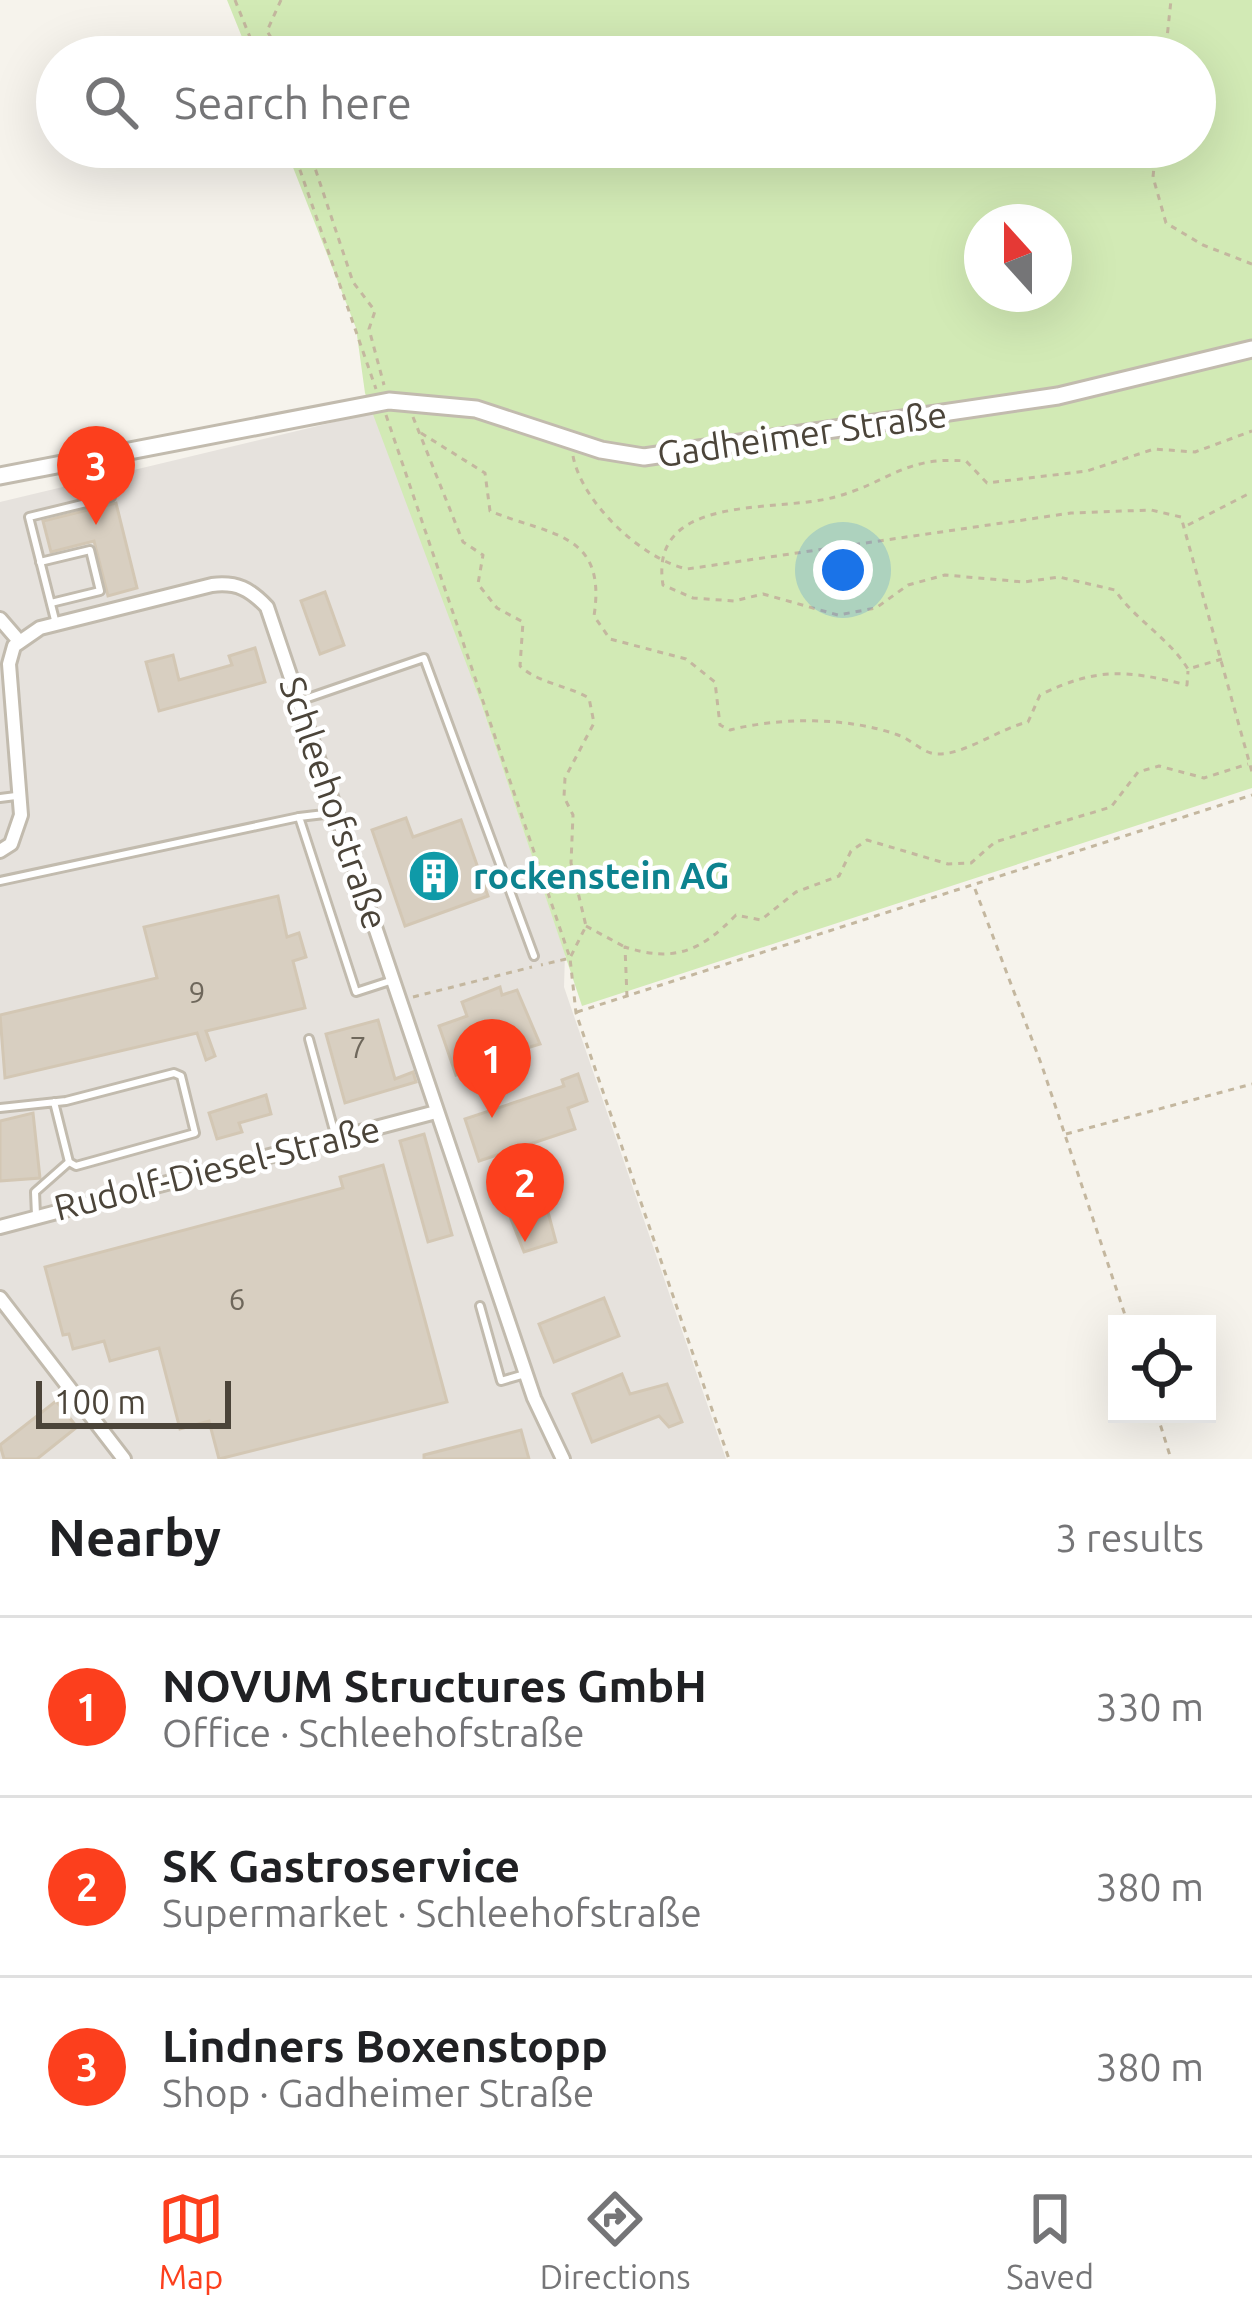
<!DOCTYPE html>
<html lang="en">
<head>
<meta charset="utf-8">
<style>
	body { margin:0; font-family:Ubuntu,sans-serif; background:#f6f6f6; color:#202124 }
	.controls { position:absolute; right:36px; bottom:36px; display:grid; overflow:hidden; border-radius:0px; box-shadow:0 12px 48px #0002 }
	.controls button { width:108px; height:108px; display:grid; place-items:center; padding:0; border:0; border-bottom:3px solid #e0e0e0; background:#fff; color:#202124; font:60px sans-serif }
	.compass { position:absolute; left:964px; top:204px; width:108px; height:108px; border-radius:50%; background:#fff; box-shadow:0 12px 48px #0002; rotate:339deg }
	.scale { position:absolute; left:36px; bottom:30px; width:195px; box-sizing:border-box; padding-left:12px; border:6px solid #4b4439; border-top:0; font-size:33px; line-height:42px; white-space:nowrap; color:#4b4439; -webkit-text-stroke:9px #fff; paint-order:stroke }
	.you { position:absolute; left:843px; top:570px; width:42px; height:42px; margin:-30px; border:9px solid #fff; border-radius:50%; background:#1a73e8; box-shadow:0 0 0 18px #1a73e833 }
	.badge { display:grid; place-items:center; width:78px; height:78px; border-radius:50%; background:#fc3f1d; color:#fff; font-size:39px; font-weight:700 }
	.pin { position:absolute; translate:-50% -99px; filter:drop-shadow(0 3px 6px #0008) }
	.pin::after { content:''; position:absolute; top:63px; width:42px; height:36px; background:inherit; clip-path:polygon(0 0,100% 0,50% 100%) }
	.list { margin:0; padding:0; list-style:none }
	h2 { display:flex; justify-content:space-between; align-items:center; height:156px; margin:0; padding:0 48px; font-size:51px }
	h2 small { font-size:39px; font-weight:400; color:#757577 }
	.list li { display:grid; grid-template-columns:78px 1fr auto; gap:36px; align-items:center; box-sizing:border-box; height:180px; padding:0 48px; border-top:3px solid #e0e0e0 }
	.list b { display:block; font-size:45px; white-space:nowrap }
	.list p { margin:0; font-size:39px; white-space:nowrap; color:#757577 }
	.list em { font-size:39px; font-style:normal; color:#757577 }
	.icon { flex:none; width:66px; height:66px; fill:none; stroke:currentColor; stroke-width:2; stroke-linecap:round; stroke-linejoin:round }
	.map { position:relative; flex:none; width:1252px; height:1459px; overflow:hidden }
	.search { position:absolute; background:#fff; box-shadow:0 12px 48px #0002; left:36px; right:36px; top:36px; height:132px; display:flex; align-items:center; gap:30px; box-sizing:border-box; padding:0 42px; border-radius:66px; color:#757577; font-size:45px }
	.sheet { height:696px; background:#fff }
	nav { display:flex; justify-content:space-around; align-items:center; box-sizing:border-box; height:168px; border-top:3px solid #e0e0e0; background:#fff; font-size:33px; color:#757577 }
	nav a { display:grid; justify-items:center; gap:6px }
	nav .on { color:#fc3f1d }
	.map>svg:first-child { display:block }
	.industrial { fill:#e6e2dd }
	.green { fill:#d2eab5; fill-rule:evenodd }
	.building { fill:#d8cfc1; stroke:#d3c7b4; stroke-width:3 }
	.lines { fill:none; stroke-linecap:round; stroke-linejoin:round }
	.service-casing { stroke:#c2bbae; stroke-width:12 }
	.minor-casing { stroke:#c2bbae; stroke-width:18 }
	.tertiary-casing { stroke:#c2bbae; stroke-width:21 }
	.path { stroke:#c4b79f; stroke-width:3; stroke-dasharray:6 6; stroke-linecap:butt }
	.service { stroke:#fff; stroke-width:6 }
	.minor { stroke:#fff; stroke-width:12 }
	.tertiary { stroke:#fff; stroke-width:15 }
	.labels { text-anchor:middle; stroke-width:9; stroke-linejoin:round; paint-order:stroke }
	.number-label { font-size:30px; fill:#6e675b }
	.street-label { font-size:36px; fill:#4b4439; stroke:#fff }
	.culture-label { font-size:36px; font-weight:bold; fill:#0d838f; stroke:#fff; text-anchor:start }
</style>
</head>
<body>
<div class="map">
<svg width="1252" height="1459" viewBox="0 0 1252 1459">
	<rect width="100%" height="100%" fill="#f6f3ec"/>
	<!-- industrial -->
	<path class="industrial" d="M376,412L481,703L565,954L564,987L726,1459H0V502Z"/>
	<!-- green -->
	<path class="green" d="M227,0H1252V788L582,1006L481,703L365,393L356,328L285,147H1195V57H250ZM982,222H1054V294H982Z"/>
	<!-- building -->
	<g class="building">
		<path d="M116,503L137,588L108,596L94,541L51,552L43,521Z"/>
		<path d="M325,592L344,645L320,654L301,601Z"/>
		<path d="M255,648L265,682L159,711L146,662L173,655L179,680L232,665L229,656Z"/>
		<path d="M406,818L413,837L461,820L488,896L405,926L372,830Z"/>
		<path d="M278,896L287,937L299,933L306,957L293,961L305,1008L206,1031L215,1056L206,1060L197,1033L5,1078L0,1015L157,978L144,927Z"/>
		<path d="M500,987L502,995L517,990L540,1044L514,1052L504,1023L471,1033L482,1066L456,1075L439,1026L467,1016L462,1002Z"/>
		<path d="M378,1020L395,1079L413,1072L416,1082L345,1103L326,1034Z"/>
		<path d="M578,1074L587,1101L568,1108L575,1129L479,1161L465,1119L564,1086L562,1080Z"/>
		<path d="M266,1095L271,1114L239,1123L242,1132L217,1139L209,1113Z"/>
		<path d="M33,1113L40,1178L0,1181V1121Z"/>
		<path d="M424,1134L452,1235L428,1242L400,1141Z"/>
		<path d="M383,1165L447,1402L219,1459L209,1421L180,1429L159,1348L110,1361L104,1341L73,1349L69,1334L63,1335L45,1267L343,1188L340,1177Z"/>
		<path d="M536,1167L556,1242L524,1252L496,1181Z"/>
		<path d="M604,1298L619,1336L554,1362L539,1324Z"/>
		<path d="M622,1374L630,1394L667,1384L682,1422L669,1427L659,1416L592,1442L573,1394Z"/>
		<path d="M56,1401L77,1427L37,1459H4L0,1445Z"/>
		<path d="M521,1430L529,1459H424V1455Z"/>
	</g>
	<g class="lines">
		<!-- service casing -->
		<g class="service-casing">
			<g id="service">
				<path d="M40,562L90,550L100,591L51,603"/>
				<path d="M56,624L29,517L111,497"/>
				<path d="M299,701L424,658L534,956"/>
				<path d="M0,798L16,796"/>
				<path d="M333,813L299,817L356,992L393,980"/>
				<path d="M0,881L299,817"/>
				<path d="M309,1039L336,1138"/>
				<path d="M0,1108L66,1101L174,1073L181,1076L195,1133L76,1166L69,1162L54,1102"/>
				<path d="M36,1215L35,1192L69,1162"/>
				<path d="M480,1306L501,1381L525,1374"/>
			</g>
		</g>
		<!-- minor casing -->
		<g class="minor-casing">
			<g id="minor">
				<path d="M0,619L19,641"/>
				<path d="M0,851L11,844L21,815L9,664L14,646L40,628L212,585C237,582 250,589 267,607L534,1398L563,1459"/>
				<path d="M0,1227L436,1112"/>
				<path d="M0,1298L124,1459"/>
			</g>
		</g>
		<!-- tertiary casing -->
		<g class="tertiary-casing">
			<path id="tertiary" d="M0,476L389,401L476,409L601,450L644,457L1058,396L1252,349"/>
		</g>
		<!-- path -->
		<g class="path">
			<path d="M235,0L258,57"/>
			<path d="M281,0L267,31L283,57"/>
			<path d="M1165,57L1171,0"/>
			<path d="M292,147L376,389"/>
			<path d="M308,147L353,282L375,311L369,329L384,385"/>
			<path d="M1156,147L1153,177L1166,223L1203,245L1252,264"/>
			<path d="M386,415L570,958L576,1013L729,1459"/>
			<path d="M413,417L463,542L483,555L478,584L497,608L523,622L520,666C538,683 566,685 589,698L594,723L565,778L564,797L573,815L571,863L586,926L570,958L541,965"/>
			<path d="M421,433L485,473L490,511C551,536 607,532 594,616L610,639L686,659L715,682L720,725L730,730C781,717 848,717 898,735C910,739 920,750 931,753C958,760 999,728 1028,722L1040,695C1097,667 1127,670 1187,685L1188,671"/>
			<path d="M573,456C582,503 642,559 687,569L1071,513L1151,510L1181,517L1252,772"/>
			<path d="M1188,525L1252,492"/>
			<path d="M1222,659L1188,669C1168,637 1135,620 1115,590L1059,577L1024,582L945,575L908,585L876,608L838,615L763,594L734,601L693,598L663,585C648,492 778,513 835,497C890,482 904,456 966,461L987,483L1087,471L1154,449L1195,452L1252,431"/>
			<path d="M975,889L1042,1066L1128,1324"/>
			<path d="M586,926L623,946"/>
			<path d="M413,997L532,967"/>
			<path d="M627,997L625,947C674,963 701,951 736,915L761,920L796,892L839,876L851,851L867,840L948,864L971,863L995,842L1111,807L1138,772L1159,766L1204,778L1248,764"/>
			<path d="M577,1012L1252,795"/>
			<path d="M1066,1134L1252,1084"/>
			<path d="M1157,1414L1171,1459"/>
		</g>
		<!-- service -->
		<use href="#service" class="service"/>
		<!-- minor -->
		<use href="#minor" class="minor"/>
		<!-- tertiary -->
		<use href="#tertiary" class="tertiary"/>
	</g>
	<!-- icons -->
	<defs>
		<g id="building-disc" transform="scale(2.7)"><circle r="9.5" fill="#0f9aa8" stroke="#fff"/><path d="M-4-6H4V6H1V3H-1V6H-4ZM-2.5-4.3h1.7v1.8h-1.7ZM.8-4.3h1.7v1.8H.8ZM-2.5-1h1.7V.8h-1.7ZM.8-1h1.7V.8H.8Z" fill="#fff"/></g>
	</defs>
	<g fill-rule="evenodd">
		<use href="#building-disc" x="434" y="876"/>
	</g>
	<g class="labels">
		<!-- number labels -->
		<g class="number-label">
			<text x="197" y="1003">9</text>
			<text x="358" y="1058">7</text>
			<text x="237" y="1310">6</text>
		</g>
		<!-- street labels -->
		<g class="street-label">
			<text transform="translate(802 434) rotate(-8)" y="13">Gadheimer Straße</text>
			<text transform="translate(334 803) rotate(71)" y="13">Schleehofstraße</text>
			<text transform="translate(217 1168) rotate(-14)" y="13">Rudolf-Diesel-Straße</text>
		</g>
		<!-- culture labels -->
		<g class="culture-label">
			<text x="473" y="889">rockenstein AG</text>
		</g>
	</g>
</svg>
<div class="controls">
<button><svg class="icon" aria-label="locate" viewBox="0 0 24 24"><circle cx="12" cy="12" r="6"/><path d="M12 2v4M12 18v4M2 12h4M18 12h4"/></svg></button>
</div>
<svg class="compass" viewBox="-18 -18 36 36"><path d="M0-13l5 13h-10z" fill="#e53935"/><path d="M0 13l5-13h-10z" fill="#757577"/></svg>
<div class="scale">100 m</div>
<div class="you"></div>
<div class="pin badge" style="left:492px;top:1118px">1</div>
<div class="pin badge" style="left:525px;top:1242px">2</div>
<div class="pin badge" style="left:96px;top:525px">3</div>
<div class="search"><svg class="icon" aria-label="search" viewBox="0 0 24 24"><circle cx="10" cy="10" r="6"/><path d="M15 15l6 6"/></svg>Search here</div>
</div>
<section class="sheet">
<h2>Nearby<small>3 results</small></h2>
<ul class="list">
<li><span class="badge">1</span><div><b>NOVUM Structures GmbH</b><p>Office · Schleehofstraße</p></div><em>330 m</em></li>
<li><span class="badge">2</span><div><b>SK Gastroservice</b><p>Supermarket · Schleehofstraße</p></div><em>380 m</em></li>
<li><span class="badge">3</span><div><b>Lindners Boxenstopp</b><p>Shop · Gadheimer Straße</p></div><em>380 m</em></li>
</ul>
</section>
<nav>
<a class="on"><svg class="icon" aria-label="map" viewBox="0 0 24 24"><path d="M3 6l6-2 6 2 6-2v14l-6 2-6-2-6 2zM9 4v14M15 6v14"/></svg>Map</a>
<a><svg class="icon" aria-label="directions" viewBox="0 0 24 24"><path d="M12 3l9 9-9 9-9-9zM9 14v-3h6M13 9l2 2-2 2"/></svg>Directions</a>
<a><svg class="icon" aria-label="saved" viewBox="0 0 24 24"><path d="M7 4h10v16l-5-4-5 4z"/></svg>Saved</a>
</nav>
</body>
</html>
